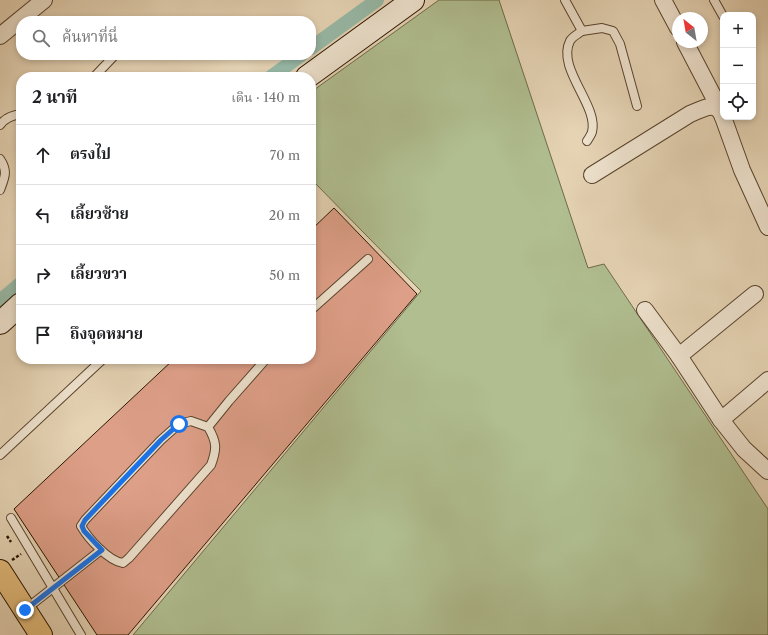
<!DOCTYPE html>
<html lang="th">
<head>
<meta charset="utf-8">
<style>
	body { margin:0; font-family:"Libre Caslon Text","Noto Serif Thai",serif; background:#f6f6f6; color:#202124 }
	.controls { position:absolute; right:12px; top:12px; display:grid; overflow:hidden; border-radius:8px; box-shadow:0 2px 6px #0003 }
	.controls button { width:36px; height:36px; display:grid; place-items:center; padding:0; border:0; border-bottom:1px solid #e0e0e0; background:#fff; color:#202124; font:20px sans-serif }
	.compass { position:absolute; left:672px; top:12px; width:36px; height:36px; border-radius:50%; background:#fff; box-shadow:0 2px 6px #0003; rotate:329deg }
	.stop { position:absolute; width:12px; height:12px; margin:-9px; border:3px solid #1a73e8; border-radius:50%; background:#fff }
	.stop.end { background:#1a73e8; border-color:#fff; box-shadow:0 1px 4px #0008 }
	.list { margin:0; padding:0; list-style:none }
	h2 { display:flex; justify-content:space-between; align-items:center; height:52px; margin:0; padding:0 16px; font-size:17px }
	h2 small { font-size:13px; font-weight:400; color:#757577 }
	.list li { display:grid; grid-template-columns:26px 1fr auto; gap:12px; align-items:center; box-sizing:border-box; height:60px; padding:0 16px; border-top:1px solid #e0e0e0 }
	.list b { display:block; font-size:15px; white-space:nowrap }
	.list em { font-size:13px; font-style:normal; color:#757577 }
	.icon { flex:none; width:22px; height:22px; fill:none; stroke:currentColor; stroke-width:2; stroke-linecap:round; stroke-linejoin:round }
	.map { position:relative; flex:none; width:768px; height:635px; overflow:hidden }
	.search { position:absolute; background:#fff; box-shadow:0 2px 6px #0003; left:16px; top:16px; width:300px; height:44px; display:flex; align-items:center; gap:10px; box-sizing:border-box; padding:0 14px; border-radius:16px; color:#757577; font-size:15px }
	.panel { position:absolute; background:#fff; box-shadow:0 2px 6px #0003; left:16px; top:72px; width:300px; height:292px; border-radius:16px }
	.map>svg:first-child { display:block }
	.green { fill:#b0be90; stroke:#6e6a48 }
	.lines { fill:none; stroke-linecap:round; stroke-linejoin:round }
	.canal { stroke:#97b9a7; stroke-width:14 }
	.building { fill:#de9f88; stroke:#2b1500 }
	.lane-casing { stroke:#5a442d; stroke-width:10 }
	.street-casing { stroke:#5a442d; stroke-width:18 }
	.secondary-casing { stroke:#2b1500; stroke-width:24 }
	.primary-casing { stroke:#2b1500; stroke-width:24 }
	.path { stroke:#2b1500; stroke-width:2.5; stroke-dasharray:3 2; stroke-linecap:butt }
	.lane { stroke:#eee2ce; stroke-width:8 }
	.street { stroke:#eee2ce; stroke-width:16 }
	.secondary { stroke:#eee2ce; stroke-width:22 }
	.primary { stroke:#e2ba7a; stroke-width:22 }
	.route { stroke:#1a73e8; stroke-width:5 }
</style>
</head>
<body>
<div class="map">
<svg width="768" height="635" viewBox="0 0 768 635">
	<rect width="100%" height="100%" fill="#e5d3b4"/>
	<filter id="stains"><feTurbulence type="fractalNoise" baseFrequency=".005" numOctaves="4"/><feColorMatrix values="0 0 0 0 .2 0 0 0 0 .09 0 0 0 0 .02 0 0 0 .5 -.17"/></filter>
	<radialGradient id="worn" r=".72"><stop offset=".6" stop-color="#630" stop-opacity="0"/><stop offset="1" stop-color="#630" stop-opacity=".3"/></radialGradient>
	<!-- green -->
	<path class="green" d="M439,0H499L588,268L604,264L768,509V635H133L421,291L311,179V92Z"/>
	<g class="lines">
		<!-- canal -->
		<g class="canal">
			<path d="M311,48L377,0"/>
			<path d="M271,77L301,55"/>
			<path d="M0,301L21,283"/>
		</g>
	</g>
	<!-- building -->
	<path class="building" d="M334,208L417,294L128,635H97L14,509L174,359H311V230Z"/>
	<g class="lines">
		<!-- lane casing -->
		<g class="lane-casing">
			<g id="lane">
				<path d="M565,0L582,31L602,28L613,31L620,44L637,106"/>
				<path d="M714,0L723,16"/>
				<path d="M582,31C578,34 572,37 570,41C556,68 599,106 592,132C591,135 589,138 587,141"/>
				<path d="M94,77L115,55"/>
				<path d="M0,125C5,118 13,115 21,114"/>
				<path d="M0,159C8,171 5,177 0,190"/>
				<path d="M311,310L368,259"/>
				<path d="M191,421L208,427C217,442 217,449 211,465L129,558L123,563C108,561 88,538 81,526L85,520L161,440L179,424Z"/>
				<path d="M208,427L229,401L266,359"/>
				<path d="M0,455L103,359"/>
				<path d="M11,518L81,635"/>
				<path d="M26,609L101,550"/>
			</g>
		</g>
		<!-- street casing -->
		<g class="street-casing">
			<g id="street">
				<path d="M663,0L678,28"/>
				<path d="M0,36L44,0"/>
				<path d="M685,42L721,111"/>
				<path d="M723,117L742,170L768,227"/>
				<path d="M592,175L690,114C703,109 716,99 723,117"/>
				<path d="M645,310L679,356L721,420L744,449L768,471"/>
				<path d="M679,356L755,294"/>
				<path d="M721,420L768,380"/>
			</g>
		</g>
		<!-- secondary casing -->
		<g class="secondary-casing">
			<g id="secondary">
				<path d="M307,77L413,0"/>
				<path d="M0,323L21,304"/>
			</g>
		</g>
		<!-- primary casing -->
		<g class="primary-casing">
			<path id="primary" d="M0,571L41,635"/>
		</g>
		<!-- path -->
		<g class="path">
			<path d="M7,536L11,542"/>
			<path d="M12,560L21,554"/>
		</g>
		<!-- lane -->
		<use href="#lane" class="lane"/>
		<!-- street -->
		<use href="#street" class="street"/>
		<!-- secondary -->
		<use href="#secondary" class="secondary"/>
		<!-- primary -->
		<use href="#primary" class="primary"/>
	</g>
	<g class="lines">
		<!-- route -->
		<path class="route" d="M25,610L102,550L84,531L82,526L85,520L161,440L179,424"/>
	</g>
	<rect width="100%" height="100%" filter="url(#stains)"/>
	<rect width="100%" height="100%" fill="url(#worn)"/>
</svg>
<div class="controls">
<button>+</button>
<button>−</button>
<button><svg class="icon" aria-label="locate" viewBox="0 0 24 24"><circle cx="12" cy="12" r="6"/><path d="M12 2v4M12 18v4M2 12h4M18 12h4"/></svg></button>
</div>
<svg class="compass" viewBox="-18 -18 36 36"><path d="M0-13l5 13h-10z" fill="#e53935"/><path d="M0 13l5-13h-10z" fill="#757577"/></svg>
<div class="stop" style="left:179px;top:424px"></div>
<div class="stop end" style="left:25px;top:610px"></div>
<div class="search"><svg class="icon" aria-label="search" viewBox="0 0 24 24"><circle cx="10" cy="10" r="6"/><path d="M15 15l6 6"/></svg>ค้นหาที่นี่</div>
<section class="panel">
<h2>2 นาที<small>เดิน · 140 m</small></h2>
<ul class="list">
<li><svg class="icon" aria-label="ahead" viewBox="0 0 24 24"><path d="M12 20V5M6 11l6-6 6 6"/></svg><div><b>ตรงไป</b></div><em>70 m</em></li>
<li><svg class="icon" aria-label="left" viewBox="0 0 24 24"><path d="M17 20v-9H6M10 6l-5 5 5 5"/></svg><div><b>เลี้ยวซ้าย</b></div><em>20 m</em></li>
<li><svg class="icon" aria-label="right" viewBox="0 0 24 24"><path d="M7 20v-9h11M14 6l5 5-5 5"/></svg><div><b>เลี้ยวขวา</b></div><em>50 m</em></li>
<li><svg class="icon" aria-label="arrive" viewBox="0 0 24 24"><path d="M6 21V4h12l-3 4 3 4H6"/></svg><div><b>ถึงจุดหมาย</b></div></li>
</ul>
</section>
</div>
</body>
</html>
